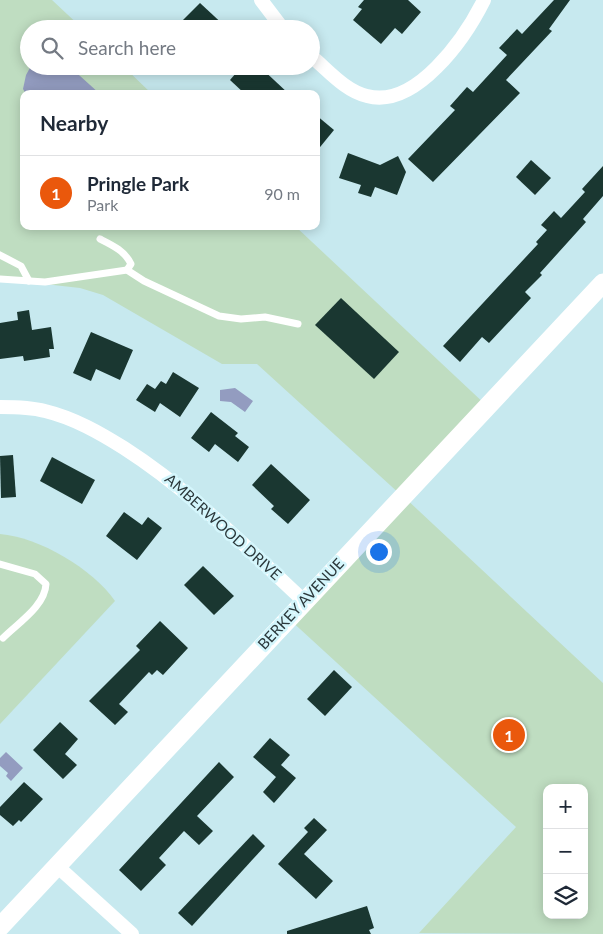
<!DOCTYPE html>
<html lang="en">
<head>
<meta charset="utf-8">
<style>
	body { margin:0; font-family:Lato,sans-serif; background:#f2f2f3; color:#1f2937 }
	.controls { position:absolute; right:15px; bottom:15px; display:grid; overflow:hidden; border-radius:10px; box-shadow:0 2px 12px #0003 }
	.controls button { width:45px; height:45px; display:grid; place-items:center; padding:0; border:0; border-bottom:1px solid #e0e1e3; background:#fff; color:#1f2937; font:25px sans-serif }
	.you { position:absolute; left:378px; top:551px; width:18px; height:18px; margin:-12px; border:4px solid #fff; border-radius:50%; background:#1a73e8; box-shadow:0 0 0 8px #1a73e833 }
	.badge { display:grid; place-items:center; width:32px; height:32px; border-radius:50%; background:#ea580c; color:#fff; font-size:16px; font-weight:700 }
	.pin { position:absolute; translate:-50% -50%; border:2px solid #fff; box-shadow:0 1px 5px #0006 }
	.list { margin:0; padding:0; list-style:none }
	h2 { display:flex; justify-content:space-between; align-items:center; height:65px; margin:0; padding:0 20px; font-size:21px }
	h2 small { font-size:16px; font-weight:400; color:#747a83 }
	.list li { display:grid; grid-template-columns:32px 1fr auto; gap:15px; align-items:center; box-sizing:border-box; height:75px; padding:0 20px; border-top:1px solid #e0e1e3 }
	.list b { display:block; font-size:19px; white-space:nowrap }
	.list p { margin:0; font-size:16px; white-space:nowrap; color:#747a83 }
	.list em { font-size:16px; font-style:normal; color:#747a83 }
	.icon { flex:none; width:28px; height:28px; fill:none; stroke:currentColor; stroke-width:2; stroke-linecap:round; stroke-linejoin:round }
	.map { position:relative; flex:none; width:603px; height:934px; overflow:hidden }
	.search { position:absolute; background:#fff; box-shadow:0 2px 12px #0003; left:20px; top:20px; width:300px; height:55px; display:flex; align-items:center; gap:12px; box-sizing:border-box; padding:0 18px; border-radius:28px; color:#747a83; font-size:19px }
	.panel { position:absolute; background:#fff; box-shadow:0 2px 12px #0003; left:20px; top:90px; width:300px; height:140px; border-radius:10px }
	.map>svg:first-child { display:block }
	.green { fill:#bfddc1; fill-rule:evenodd }
	.water { fill:#939cc0 }
	.building { fill:#1a3731 }
	.lines { fill:none; stroke-linecap:round; stroke-linejoin:round }
	.lane { stroke:#fff; stroke-width:7 }
	.street { stroke:#fff; stroke-width:14 }
	.secondary { stroke:#fff; stroke-width:19 }
	.labels { text-anchor:middle; stroke-width:5; stroke-linejoin:round; paint-order:stroke }
	.street-label { font-size:15px; fill:#2b383b; stroke:#d4f6fc }
</style>
</head>
<body>
<div class="map">
<svg width="603" height="934" viewBox="0 0 603 934">
	<rect width="100%" height="100%" fill="#c7e9ef"/>
	<!-- green -->
	<g class="green">
		<path d="M0,0H52L83,29H29V66H123L152,94H24V226H295L487,406L403,496L603,683V934L419,933L516,827L288,618L402,496L257,364H222L103,295L80,288L0,279ZM547,788H584V915H547Z"/>
		<path d="M0,534C39,537 93,569 115,601L0,724Z"/>
	</g>
	<!-- water -->
	<g class="water">
		<path d="M31,66H69L100,94H26L23,89L26,75Z"/>
		<path d="M235,388L253,401L245,412L231,402L220,401V390Z"/>
		<path d="M6,752L23,768L11,781L6,776L8,773L0,766V758Z"/>
	</g>
	<!-- building -->
	<g class="building">
		<path d="M364,0H408L421,12L402,34L395,28L381,44L353,20L362,9L358,7Z"/>
		<path d="M554,0H570L549,29L552,31L506,80L520,93L433,182L408,159L455,110L450,106L467,87L473,92L507,55L499,48L517,29L522,34Z"/>
		<path d="M200,3L228,29H188L181,22Z"/>
		<path d="M242,66H259L289,94H245L230,80Z"/>
		<path d="M316,115L334,130L316,152Z"/>
		<path d="M348,153L380,165L398,156L406,172L397,195L375,187L371,197L358,193L361,185L339,178Z"/>
		<path d="M531,160L551,178L535,195L516,177Z"/>
		<path d="M603,166V196L583,219L586,222L540,273L542,275L525,292L531,298L489,343L482,337L460,362L443,346L538,244L536,242L547,230L541,225L554,211L561,218L585,192L582,189Z"/>
		<path d="M341,298L399,352L374,379L315,325Z"/>
		<path d="M29,310L32,330L51,327L54,349H49L50,357L24,361L23,356L0,359V323L18,320L17,312Z"/>
		<path d="M91,332L133,350L120,380L96,369L91,381L73,373Z"/>
		<path d="M173,372L199,388L180,417L160,403L155,412L136,400L147,384L155,389L161,381L166,384Z"/>
		<path d="M211,412L238,433L235,436L249,447L238,462L215,444L209,452L191,438Z"/>
		<path d="M13,455L16,497L1,498L0,456Z"/>
		<path d="M52,457L95,480L82,504L40,481Z"/>
		<path d="M271,464L310,500L288,524L271,509L274,506L252,485Z"/>
		<path d="M124,512L142,525L148,517L162,528L137,560L106,536Z"/>
		<path d="M203,566L234,596L214,615L184,585Z"/>
		<path d="M160,621L188,648L163,675L157,670L152,675L149,672L119,704L128,712L115,725L89,701L140,650L136,646Z"/>
		<path d="M334,670L352,687L325,716L307,699Z"/>
		<path d="M60,722L78,739L65,754L77,765L63,779L33,750Z"/>
		<path d="M270,738L290,755L281,765L296,778L274,803L263,792L276,777L253,757Z"/>
		<path d="M219,762L234,777L197,816L213,831L199,845L184,831L159,858L166,865L141,891L119,870Z"/>
		<path d="M24,782L43,799L21,822L19,820L13,826L0,815V807Z"/>
		<path d="M314,818L327,830L304,854L333,881L316,899L278,864L308,832L304,828Z"/>
		<path d="M253,834L265,846L192,926L178,913Z"/>
		<path d="M367,906L374,928L369,930L371,934H287V931Z"/>
	</g>
	<g class="lines">
		<!-- lane -->
		<g class="lane">
			<path d="M100,239C112,245 125,251 131,264L127,270"/>
			<path d="M0,255L21,266L29,281"/>
			<path d="M0,279L45,282L127,270L144,281L219,316L241,319L265,317L298,324"/>
			<path d="M0,564L35,574L46,584C45,606 18,623 3,638"/>
		</g>
		<!-- street -->
		<g class="street">
			<path d="M261,0L283,29"/>
			<path d="M311,56C328,70 345,91 367,96C416,109 465,38 484,0"/>
			<path d="M0,407C15,407 30,407 45,411C74,418 100,433 124,448C191,491 246,547 304,601"/>
			<path d="M57,866L132,934"/>
		</g>
		<!-- secondary -->
		<path class="secondary" d="M0,927L603,283"/>
	</g>
	<g class="labels">
		<!-- street labels -->
		<g class="street-label">
			<text transform="translate(223 527) rotate(42)" y="5">AMBERWOOD DRIVE</text>
			<text transform="translate(301 604) rotate(-47)" y="5">BERKEY AVENUE</text>
		</g>
	</g>
</svg>
<div class="controls">
<button>+</button>
<button>−</button>
<button><svg class="icon" aria-label="layers" viewBox="0 0 24 24"><path d="M12 4l9 5-9 5-9-5zM3 14l9 5 9-5"/></svg></button>
</div>
<div class="you"></div>
<div class="pin badge" style="left:509px;top:735px">1</div>
<div class="search"><svg class="icon" aria-label="search" viewBox="0 0 24 24"><circle cx="10" cy="10" r="6"/><path d="M15 15l6 6"/></svg>Search here</div>
<section class="panel">
<h2>Nearby<small></small></h2>
<ul class="list">
<li><span class="badge">1</span><div><b>Pringle Park</b><p>Park</p></div><em>90 m</em></li>
</ul>
</section>
</div>
</body>
</html>
